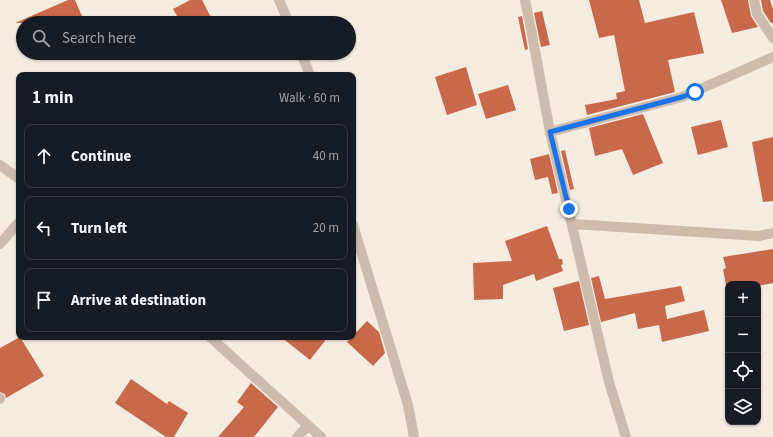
<!DOCTYPE html>
<html lang="en">
<head>
<meta charset="utf-8">
<style>
	body { margin:0; font-family:"Source Sans 3",sans-serif; background:#20242c; color:#f1f3f6 }
	.controls { position:absolute; right:12px; bottom:12px; display:grid; overflow:hidden; border-radius:8px; box-shadow:0 1px 3px #0004 }
	.controls button { width:36px; height:36px; display:grid; place-items:center; padding:0; border:0; border-bottom:1px solid #363941; background:#171b24; color:#f1f3f6; font:20px sans-serif }
	.stop { position:absolute; width:12px; height:12px; margin:-9px; border:3px solid #1a73e8; border-radius:50%; background:#fff }
	.stop.end { background:#1a73e8; border-color:#fff; box-shadow:0 1px 4px #0008 }
	.list { margin:0; padding:0; list-style:none }
	h2 { display:flex; justify-content:space-between; align-items:center; height:52px; margin:0; padding:0 16px; font-size:17px }
	h2 small { font-size:13px; font-weight:400; color:#9ea1a6 }
	.list li { display:grid; grid-template-columns:26px 1fr auto; gap:12px; align-items:center; box-sizing:border-box; height:64px; margin:0 8px 8px; padding:0 8px; border:1px solid #363941; border-radius:8px }
	.list b { display:block; font-size:15px; white-space:nowrap }
	.list em { font-size:13px; font-style:normal; color:#9ea1a6 }
	.icon { flex:none; width:22px; height:22px; fill:none; stroke:currentColor; stroke-width:2; stroke-linecap:round; stroke-linejoin:round }
	.map { position:relative; flex:none; width:773px; height:437px; overflow:hidden }
	.search { position:absolute; background:#171b24; box-shadow:0 1px 3px #0004; left:16px; top:16px; width:340px; height:44px; display:flex; align-items:center; gap:10px; box-sizing:border-box; padding:0 14px; border-radius:22px; color:#9ea1a6; font-size:15px }
	.panel { position:absolute; background:#171b24; box-shadow:0 1px 3px #0004; left:16px; top:72px; width:340px; height:268px; border-radius:8px }
	.map>svg:first-child { display:block }
	.building { fill:#c8694b }
	.lines { fill:none; stroke-linecap:round; stroke-linejoin:round }
	.street { stroke:#cdbbac; stroke-width:10 }
	.route { stroke:#1a73e8; stroke-width:5 }
</style>
</head>
<body>
<div class="map">
<svg width="773" height="437" viewBox="0 0 773 437">
	<rect width="100%" height="100%" fill="#f4ebe1"/>
	<!-- building -->
	<g class="building">
		<path d="M68,0H75L85,23H15Z"/>
		<path d="M190,0H202L214,23H181L173,9Z"/>
		<path d="M589,0H639L645,23L694,12L704,53L668,60L675,92L587,115L585,105L617,99L616,93L625,91L614,35L599,38Z"/>
		<path d="M721,0H748L751,16L758,27L732,33Z"/>
		<path d="M761,0H770L773,10V23H771L763,11Z"/>
		<path d="M542,11L550,45L541,47L534,13Z"/>
		<path d="M522,16L528,49L525,50L518,17Z"/>
		<path d="M466,67L477,105L447,115L435,77Z"/>
		<path d="M508,85L516,110L486,119L478,94Z"/>
		<path d="M643,114L663,163L633,175L622,149L595,156L589,128Z"/>
		<path d="M721,120L728,147L698,155L691,127Z"/>
		<path d="M773,137V201L763,202L752,142Z"/>
		<path d="M565,150L574,189L570,190L561,151Z"/>
		<path d="M549,154L558,193L552,194L548,177L535,180L530,159Z"/>
		<path d="M547,226L559,259H562L563,264L561,265L563,271L536,281L534,274L503,285V299L474,300L473,263L512,261L505,241Z"/>
		<path d="M773,249V283L758,286V284H728L727,291L723,269L726,268L723,257Z"/>
		<path d="M599,276L605,299L681,286L685,301L665,306L667,319L704,310L709,331L662,342L659,325L638,329L635,313L601,322L591,278Z"/>
		<path d="M579,281L589,325L564,331L553,288Z"/>
		<path d="M367,321L379,332L385,353L373,366L347,342Z"/>
		<path d="M20,337L44,376L6,398L5,394L0,392V348Z"/>
		<path d="M281,337H328L310,360Z"/>
		<path d="M131,379L167,404L169,401L188,413L174,437H166L115,403Z"/>
		<path d="M251,383L278,407L254,437H218L244,407L237,402Z"/>
	</g>
	<g class="lines">
		<!-- street -->
		<g class="street">
			<path d="M279,0L289,23"/>
			<path d="M525,0L531,29L550,132L609,382L626,437"/>
			<path d="M754,0L757,14L773,38"/>
			<path d="M301,53L310,75"/>
			<path d="M550,132L682,97L773,57"/>
			<path d="M0,165L19,179"/>
			<path d="M573,224L759,236L773,233"/>
			<path d="M353,225L408,405L414,437"/>
			<path d="M0,244L19,222"/>
			<path d="M210,337L321,437"/>
			<path d="M0,398V399"/>
			<path d="M297,437L308,426"/>
		</g>
	</g>
	<g class="lines">
		<!-- route -->
		<path class="route" d="M569,209L550,132L682,97L695,92"/>
	</g>
</svg>
<div class="controls">
<button>+</button>
<button>−</button>
<button><svg class="icon" aria-label="locate" viewBox="0 0 24 24"><circle cx="12" cy="12" r="6"/><path d="M12 2v4M12 18v4M2 12h4M18 12h4"/></svg></button>
<button><svg class="icon" aria-label="layers" viewBox="0 0 24 24"><path d="M12 4l9 5-9 5-9-5zM3 14l9 5 9-5"/></svg></button>
</div>
<div class="stop" style="left:695px;top:92px"></div>
<div class="stop end" style="left:569px;top:209px"></div>
<div class="search"><svg class="icon" aria-label="search" viewBox="0 0 24 24"><circle cx="10" cy="10" r="6"/><path d="M15 15l6 6"/></svg>Search here</div>
<section class="panel">
<h2>1 min<small>Walk · 60 m</small></h2>
<ul class="list">
<li><svg class="icon" aria-label="ahead" viewBox="0 0 24 24"><path d="M12 20V5M6 11l6-6 6 6"/></svg><div><b>Continue</b></div><em>40 m</em></li>
<li><svg class="icon" aria-label="left" viewBox="0 0 24 24"><path d="M17 20v-9H6M10 6l-5 5 5 5"/></svg><div><b>Turn left</b></div><em>20 m</em></li>
<li><svg class="icon" aria-label="arrive" viewBox="0 0 24 24"><path d="M6 21V4h12l-3 4 3 4H6"/></svg><div><b>Arrive at destination</b></div></li>
</ul>
</section>
</div>
</body>
</html>
